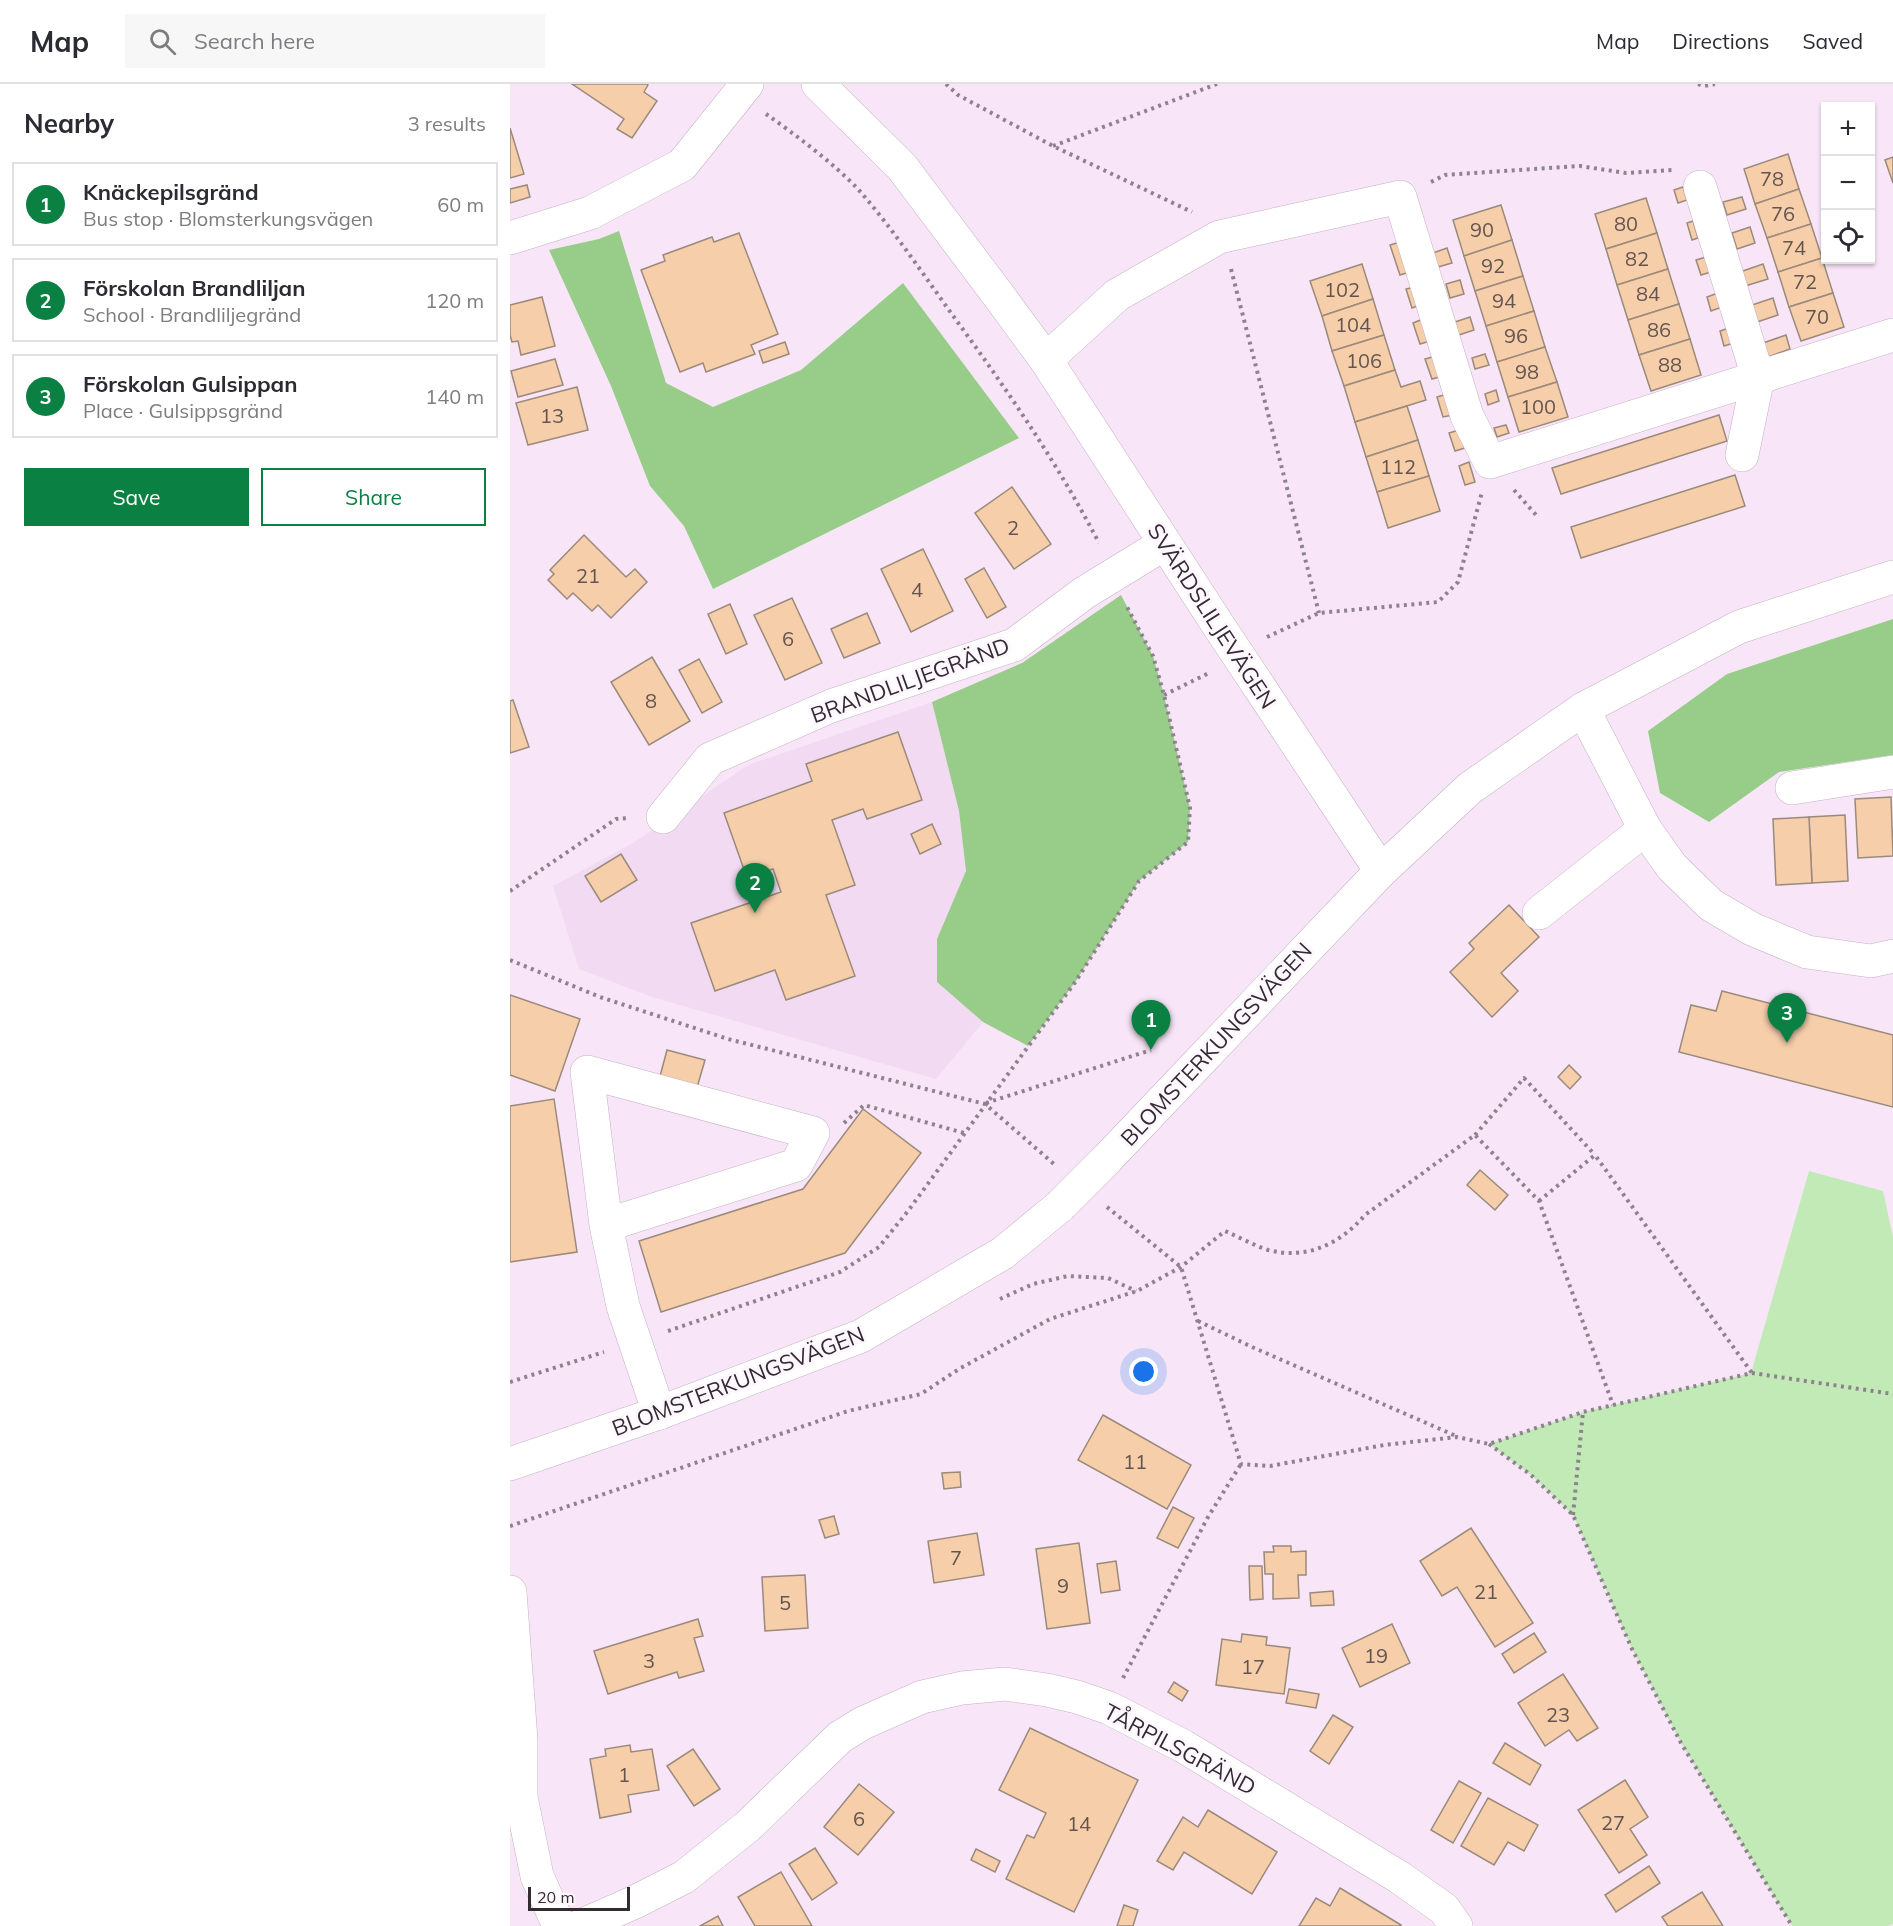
<!DOCTYPE html>
<html lang="en">
<head>
<meta charset="utf-8">
<style>
	body { margin:0; font-family:Mulish,sans-serif; background:#f7f7f7; color:#2b2b33 }
	.controls { position:absolute; right:18px; top:18px; display:grid; overflow:hidden; border-radius:0px; box-shadow:0 2px 4px #0004 }
	.controls button { width:54px; height:54px; display:grid; place-items:center; padding:0; border:0; border-bottom:2px solid #e1e1e2; background:#fff; color:#2b2b33; font:30px sans-serif }
	.scale { position:absolute; left:18px; bottom:15px; width:102px; box-sizing:border-box; padding-left:6px; border:3px solid #322b32; border-top:0; font-size:16px; line-height:21px; white-space:nowrap; color:#322b32; -webkit-text-stroke:4px #fff7fe; paint-order:stroke }
	.you { position:absolute; left:634px; top:1288px; width:21px; height:21px; margin:-15px; border:4px solid #fff; border-radius:50%; background:#1a73e8; box-shadow:0 0 0 9px #1a73e833 }
	.badge { display:grid; place-items:center; width:39px; height:39px; border-radius:50%; background:#0b8043; color:#fff; font-size:20px; font-weight:700 }
	.pin { position:absolute; translate:-50% -50px; filter:drop-shadow(0 2px 3px #0008) }
	.pin::after { content:''; position:absolute; top:32px; width:21px; height:18px; background:inherit; clip-path:polygon(0 0,100% 0,50% 100%) }
	.list { margin:0; padding:0; list-style:none }
	h2 { display:flex; justify-content:space-between; align-items:center; height:78px; margin:0; padding:0 24px; font-size:26px }
	h2 small { font-size:20px; font-weight:400; color:#7c7c81 }
	.list li { display:grid; grid-template-columns:39px 1fr auto; gap:18px; align-items:center; box-sizing:border-box; height:84px; margin:0 12px 12px; padding:0 12px; border:2px solid #e1e1e2; border-radius:0px }
	.list b { display:block; font-size:22px; white-space:nowrap }
	.list p { margin:0; font-size:20px; white-space:nowrap; color:#7c7c81 }
	.list em { font-size:20px; font-style:normal; color:#7c7c81 }
	.actions { display:flex; gap:12px; padding:18px 24px }
	.actions a { flex:1; padding:14px 0; border:2px solid #0b8043; border-radius:0px; text-align:center; font-size:21px; color:#0b8043 }
	.actions .main { background:#0b8043; color:#fff }
	.icon { flex:none; width:33px; height:33px; fill:none; stroke:currentColor; stroke-width:2; stroke-linecap:round; stroke-linejoin:round }
	.map { position:relative; flex:none; width:1383px; height:1842px; overflow:hidden }
	header { display:flex; align-items:center; gap:36px; box-sizing:border-box; height:84px; padding:0 30px; background:#fff; border-bottom:2px solid #e1e1e2 }
	header strong { font-size:28px }
	nav { display:flex; gap:33px; margin-inline-start:auto; font-size:21px }
	.search { width:420px; height:54px; background:#f7f7f7; display:flex; align-items:center; gap:15px; box-sizing:border-box; padding:0 21px; border-radius:0px; color:#7c7c81; font-size:22px }
	main { display:flex }
	aside { flex:1; background:#fff }
	.map>svg:first-child { display:block }
	.built { fill:#f2daf2 }
	.green { fill:#c1eab6 }
	.forest { fill:#97cd89 }
	.building { fill:#f6ceaa; stroke:#9b8a7b; stroke-width:1.5 }
	.lines { fill:none; stroke-linecap:round; stroke-linejoin:round }
	.minor-casing { stroke:#c3b2c3; stroke-width:34 }
	.path { stroke:#8e828e; stroke-width:4; stroke-dasharray:3 4.5; stroke-linecap:butt }
	.minor { stroke:#fff; stroke-width:33 }
	.minor-bridge-casing { stroke:#c3b2c3; stroke-width:34; stroke-linecap:butt }
	.minor-bridge { stroke:#fff; stroke-width:33 }
	.labels { text-anchor:middle; stroke-width:6; stroke-linejoin:round; paint-order:stroke }
	.number-label { font-size:20px; fill:#635450 }
	.street-label { font-size:22px; fill:#322b32; stroke:#fff7fe }
</style>
</head>
<body>
<header>
<strong>Map</strong>
<div class="search"><svg class="icon" aria-label="search" viewBox="0 0 24 24"><circle cx="10" cy="10" r="6"/><path d="M15 15l6 6"/></svg>Search here</div>
<nav><a>Map</a><a>Directions</a><a>Saved</a></nav>
</header>
<main>
<aside>
<h2>Nearby<small>3 results</small></h2>
<ul class="list">
<li><span class="badge">1</span><div><b>Knäckepilsgränd</b><p>Bus stop · Blomsterkungsvägen</p></div><em>60 m</em></li>
<li><span class="badge">2</span><div><b>Förskolan Brandliljan</b><p>School · Brandliljegränd</p></div><em>120 m</em></li>
<li><span class="badge">3</span><div><b>Förskolan Gulsippan</b><p>Place · Gulsippsgränd</p></div><em>140 m</em></li>
</ul>
<div class="actions"><a class="main">Save</a><a>Share</a></div>
</aside>
<div class="map">
<svg width="1383" height="1842" viewBox="0 0 1383 1842">
	<rect width="100%" height="100%" fill="#f8e6f8"/>
	<!-- built -->
	<path class="built" d="M422,618L449,727L456,788L427,855V898L473,938L426,995L142,913L69,885L43,802L123,759L238,681Z"/>
	<!-- green -->
	<path class="green" d="M1299,1087L1373,1107L1383,1153V1840L1378,1842H1282L1171,1659L1122,1565L1063,1431L1021,1391L979,1360L1073,1328L1241,1289Z"/>
	<!-- forest -->
	<g class="forest">
		<path d="M109,147L156,299L203,323L291,286L393,199L509,354L203,505L174,442L140,402L101,302L39,166L89,155Z"/>
		<path d="M611,511L643,572L654,611L680,724L678,758L629,797L566,897L518,962L473,938L427,898V855L456,787L449,727L422,618L512,579Z"/>
		<path d="M1383,535V671L1269,688L1199,738L1150,709L1138,647L1217,590Z"/>
	</g>
	<!-- building -->
	<g class="building">
		<path d="M62,0H137L138,1L134,8L147,17L122,54L107,45L114,35Z"/>
		<path d="M0,44L14,90L0,94Z"/>
		<path d="M1278,70L1289,105L1245,120L1234,85Z"/>
		<path d="M1383,73V99L1375,76Z"/>
		<path d="M17,101L20,113L0,119V105Z"/>
		<path d="M1173,103L1177,116L1168,119L1164,106Z"/>
		<path d="M1289,105L1301,140L1257,154L1245,120Z"/>
		<path d="M1232,113L1236,125L1217,131L1213,118Z"/>
		<path d="M1136,114L1147,149L1096,165L1085,130Z"/>
		<path d="M991,121L1002,156L954,172L943,136Z"/>
		<path d="M1183,137L1188,154L1182,156L1177,139Z"/>
		<path d="M1301,140L1312,174L1268,188L1257,154Z"/>
		<path d="M1240,143L1245,159L1227,165L1222,149Z"/>
		<path d="M229,149L268,250L241,261L245,270L196,288L193,279L170,288L131,186L155,177L153,171L202,153L204,158Z"/>
		<path d="M1147,149L1158,185L1107,201L1096,165Z"/>
		<path d="M897,156L906,186L890,191L880,161Z"/>
		<path d="M1002,156L1013,192L965,207L954,172Z"/>
		<path d="M937,164L942,179L928,183L923,169Z"/>
		<path d="M1196,173L1201,188L1191,191L1186,176Z"/>
		<path d="M1312,174L1323,209L1279,223L1268,188Z"/>
		<path d="M852,180L863,215L812,232L800,197Z"/>
		<path d="M1253,180L1258,195L1235,202L1230,188Z"/>
		<path d="M1158,185L1169,220L1118,236L1107,201Z"/>
		<path d="M1013,192L1024,227L976,242L965,207Z"/>
		<path d="M950,196L954,210L940,214L936,200Z"/>
		<path d="M905,203L910,221L902,224L896,205Z"/>
		<path d="M1208,209L1212,223L1201,227L1197,213Z"/>
		<path d="M1323,209L1334,243L1291,257L1279,223Z"/>
		<path d="M32,213L45,262L11,271L8,257L2,258L0,251V221Z"/>
		<path d="M1263,214L1268,231L1247,238L1242,221Z"/>
		<path d="M863,215L874,251L822,267L812,232Z"/>
		<path d="M1169,220L1180,255L1129,271L1118,236Z"/>
		<path d="M1024,227L1035,263L987,278L976,242Z"/>
		<path d="M960,233L964,246L946,252L942,239Z"/>
		<path d="M913,235L920,257L910,260L903,239Z"/>
		<path d="M1222,243L1227,258L1214,262L1210,247Z"/>
		<path d="M874,251L885,286L834,302L822,267Z"/>
		<path d="M1276,251L1280,265L1258,273L1253,259Z"/>
		<path d="M1180,255L1191,291L1141,307L1129,271Z"/>
		<path d="M275,258L279,270L253,279L249,267Z"/>
		<path d="M1035,263L1047,298L998,313L987,278Z"/>
		<path d="M975,270L979,281L965,285L962,274Z"/>
		<path d="M926,272L933,292L922,295L915,275Z"/>
		<path d="M45,275L53,301L8,313L1,287Z"/>
		<path d="M885,286L891,303L910,297L916,316L845,338L834,302Z"/>
		<path d="M1047,298L1058,333L1009,348L998,313Z"/>
		<path d="M67,303L78,346L18,361L6,319Z"/>
		<path d="M986,306L989,317L978,321L975,310Z"/>
		<path d="M937,310L943,331L933,333L927,313Z"/>
		<path d="M897,322L908,356L856,373L845,338Z"/>
		<path d="M1209,331L1217,357L1051,410L1042,384Z"/>
		<path d="M996,341L999,349L987,353L984,344Z"/>
		<path d="M949,346L955,364L945,367L939,349Z"/>
		<path d="M908,356L919,392L867,408L856,373Z"/>
		<path d="M959,378L965,398L955,401L949,382Z"/>
		<path d="M1225,391L1235,422L1071,474L1061,443Z"/>
		<path d="M919,392L930,427L878,444L867,408Z"/>
		<path d="M502,403L541,460L504,485L465,429Z"/>
		<path d="M74,451L116,493L125,485L137,498L101,534L88,521L82,527L63,509L57,515L38,496L44,490L40,486Z"/>
		<path d="M413,465L443,527L401,548L371,485Z"/>
		<path d="M474,484L496,523L477,534L455,495Z"/>
		<path d="M282,514L312,579L275,596L244,531Z"/>
		<path d="M220,520L237,560L216,570L198,530Z"/>
		<path d="M357,529L370,559L334,574L321,545Z"/>
		<path d="M142,573L180,637L139,661L101,598Z"/>
		<path d="M189,575L212,618L192,629L169,586Z"/>
		<path d="M3,616L19,663L0,669V617Z"/>
		<path d="M388,648L412,716L357,735L353,725L322,736L345,801L316,811L345,892L276,916L265,886L205,907L181,839L271,808L263,785L237,794L214,729L302,697L296,680Z"/>
		<path d="M1381,713L1383,772L1348,774L1345,715Z"/>
		<path d="M1335,731L1338,797L1302,799L1299,733Z"/>
		<path d="M1299,733L1302,799L1266,801L1263,735Z"/>
		<path d="M422,740L431,760L410,770L401,750Z"/>
		<path d="M111,770L127,796L91,818L75,792Z"/>
		<path d="M999,821L1029,853L991,889L1008,907L982,933L940,888L964,865L959,859Z"/>
		<path d="M1212,907L1383,951V1023L1169,968L1181,921L1206,927Z"/>
		<path d="M0,911L70,935L45,1007L0,991Z"/>
		<path d="M157,966L195,976L186,1007L149,996Z"/>
		<path d="M1059,981L1071,993L1060,1005L1048,993Z"/>
		<path d="M44,1015L67,1168L0,1178V1022Z"/>
		<path d="M353,1025L411,1069L335,1169L151,1228L129,1157L293,1105Z"/>
		<path d="M970,1086L998,1111L985,1126L957,1101Z"/>
		<path d="M593,1331L681,1381L657,1425L568,1376Z"/>
		<path d="M450,1388L451,1403L434,1405L432,1389Z"/>
		<path d="M663,1423L684,1434L668,1464L647,1454Z"/>
		<path d="M324,1432L329,1450L315,1454L309,1436Z"/>
		<path d="M961,1444L1023,1539L985,1563L947,1503L932,1512L910,1477Z"/>
		<path d="M467,1449L474,1491L424,1499L418,1457Z"/>
		<path d="M569,1459L580,1539L537,1545L526,1465Z"/>
		<path d="M763,1462H781V1468L796,1467V1491H788L789,1514L763,1515V1490H755L754,1468H764Z"/>
		<path d="M606,1477L610,1506L591,1509L587,1480Z"/>
		<path d="M739,1482H752L753,1515L740,1516Z"/>
		<path d="M295,1491L298,1544L255,1547L252,1493Z"/>
		<path d="M823,1507L824,1521L801,1522L800,1509Z"/>
		<path d="M188,1535L193,1552L184,1554L194,1587L169,1594L167,1588L98,1610L84,1567Z"/>
		<path d="M882,1540L900,1579L850,1603L832,1564Z"/>
		<path d="M1024,1549L1036,1568L1004,1589L992,1570Z"/>
		<path d="M732,1550L757,1553L756,1561L780,1564L774,1610L706,1601L712,1555L731,1558Z"/>
		<path d="M1053,1590L1088,1644L1067,1657L1059,1646L1035,1662L1008,1619Z"/>
		<path d="M664,1598L678,1607L672,1617L658,1608Z"/>
		<path d="M779,1605L809,1610L806,1624L776,1619Z"/>
		<path d="M823,1631L843,1643L819,1680L800,1667Z"/>
		<path d="M520,1644L628,1696L564,1828L496,1795L517,1751L524,1754L536,1729L489,1706Z"/>
		<path d="M995,1659L1031,1681L1020,1701L983,1679Z"/>
		<path d="M120,1661L121,1668L142,1665L149,1706L118,1711L121,1728L90,1734L80,1675L96,1672L95,1665Z"/>
		<path d="M183,1665L210,1705L184,1722L157,1682Z"/>
		<path d="M1115,1696L1138,1733L1120,1745L1137,1771L1109,1789L1068,1726Z"/>
		<path d="M949,1697L971,1709L943,1759L921,1746Z"/>
		<path d="M349,1700L384,1728L348,1771L314,1743Z"/>
		<path d="M978,1714L1028,1741L1014,1767L998,1758L984,1781L951,1762Z"/>
		<path d="M698,1726L767,1768L742,1810L674,1768L663,1786L647,1777L673,1733L688,1743Z"/>
		<path d="M305,1764L327,1799L302,1816L279,1780Z"/>
		<path d="M466,1765L490,1777L485,1788L461,1776Z"/>
		<path d="M1139,1782L1150,1799L1106,1828L1095,1811Z"/>
		<path d="M271,1788L302,1842H245L228,1813Z"/>
		<path d="M830,1804L891,1841L890,1842H789L806,1814L820,1822Z"/>
		<path d="M1192,1808L1213,1842H1158L1152,1833Z"/>
		<path d="M614,1821L628,1826L623,1842H607Z"/>
		<path d="M208,1832L213,1842H190Z"/>
	</g>
	<g class="lines">
		<!-- minor casing -->
		<g class="minor-casing">
			<g id="minor">
				<path d="M308,0L392,83L492,216L536,276L712,547"/>
				<path d="M1190,103L1248,293L1232,371"/>
				<path d="M0,154L80,129L172,81L237,0"/>
				<path d="M536,276L607,211L709,153L890,113L957,332L980,378L1383,251"/>
				<path d="M748,601L871,787"/>
				<path d="M1073,625L1135,745L1162,783L1201,821L1242,845L1297,868L1361,877L1383,872"/>
				<path d="M1282,704L1383,688"/>
				<path d="M153,733L200,675L321,622L504,561L574,509L654,460"/>
				<path d="M1029,829L1135,745"/>
				<path d="M596,1076L871,787L960,704L1073,625L1229,543L1383,493"/>
				<path d="M96,1141L286,1081L303,1049L77,988L96,1141L113,1222L149,1329"/>
				<path d="M0,1380L149,1329L351,1252L493,1169L550,1122"/>
				<path d="M0,1508L11,1656V1713L27,1792L49,1842"/>
				<path d="M70,1842L125,1818L174,1793L238,1742L330,1653L353,1639L412,1613L452,1604L495,1600L537,1606L567,1613L599,1624L673,1662L889,1793L934,1825L946,1842"/>
			</g>
		</g>
		<!-- path -->
		<g class="path">
			<path d="M436,0L448,11L543,62L682,128"/>
			<path d="M1188,0L1193,2L1205,0"/>
			<path d="M256,30C286,51 323,79 348,105C384,146 417,196 449,240C500,310 549,382 589,459"/>
			<path d="M543,62L707,0"/>
			<path d="M921,98L935,91L1070,82L1116,89L1163,86"/>
			<path d="M721,185L809,529"/>
			<path d="M1004,406L1027,432"/>
			<path d="M757,553L809,529L928,518L948,498L972,408"/>
			<path d="M654,611L699,589"/>
			<path d="M0,807L106,735L119,734"/>
			<path d="M0,876L90,913L218,955L475,1020L544,1080"/>
			<path d="M476,1019L641,966"/>
			<path d="M334,1039L354,1021L454,1049"/>
			<path d="M965,1051L1014,994L1085,1071"/>
			<path d="M1029,1117L1085,1071L1242,1289"/>
			<path d="M597,1123L671,1183L731,1380L760,1382L874,1361L947,1353L979,1360L1073,1328L1242,1289L1383,1310"/>
			<path d="M490,1215L523,1200L558,1192L598,1194L626,1207"/>
			<path d="M688,1237L742,1263L946,1352"/>
			<path d="M158,1247L330,1188L369,1163L398,1127L566,897L629,797L678,758L680,724L654,611L643,572L616,521"/>
			<path d="M0,1298L94,1268"/>
			<path d="M979,1360L1021,1391L1063,1431L1122,1565L1171,1659L1282,1842"/>
			<path d="M1063,1431L1073,1328"/>
			<path d="M0,1442L338,1327L411,1310L449,1285L540,1235L627,1207L671,1183L715,1147C729,1153 743,1161 758,1166C797,1176 830,1160 855,1131L965,1051L1029,1117L1103,1321"/>
			<path d="M613,1594L698,1433L731,1380"/>
		</g>
		<!-- minor -->
		<use href="#minor" class="minor"/>
		<!-- minor-bridge casing -->
		<g class="minor-bridge-casing">
			<g id="minor-bridge">
				<path d="M712,547L748,601"/>
				<path d="M550,1122L596,1076"/>
			</g>
		</g>
		<!-- minor-bridge -->
		<use href="#minor-bridge" class="minor-bridge"/>
	</g>
	<g class="labels">
		<!-- number labels -->
		<g class="number-label">
			<text x="1262" y="102">78</text>
			<text x="1273" y="137">76</text>
			<text x="1116" y="147">80</text>
			<text x="972" y="153">90</text>
			<text x="1284" y="171">74</text>
			<text x="1127" y="182">82</text>
			<text x="983" y="189">92</text>
			<text x="1295" y="205">72</text>
			<text x="832" y="213">102</text>
			<text x="1138" y="217">84</text>
			<text x="994" y="224">94</text>
			<text x="1307" y="240">70</text>
			<text x="843" y="248">104</text>
			<text x="1149" y="253">86</text>
			<text x="1006" y="259">96</text>
			<text x="854" y="284">106</text>
			<text x="1160" y="288">88</text>
			<text x="1017" y="295">98</text>
			<text x="1028" y="330">100</text>
			<text x="42" y="339">13</text>
			<text x="888" y="390">112</text>
			<text x="503" y="451">2</text>
			<text x="78" y="499">21</text>
			<text x="407" y="513">4</text>
			<text x="278" y="562">6</text>
			<text x="141" y="624">8</text>
			<text x="625" y="1385">11</text>
			<text x="446" y="1481">7</text>
			<text x="553" y="1509">9</text>
			<text x="976" y="1515">21</text>
			<text x="275" y="1526">5</text>
			<text x="866" y="1579">19</text>
			<text x="139" y="1584">3</text>
			<text x="743" y="1590">17</text>
			<text x="1048" y="1638">23</text>
			<text x="114" y="1698">1</text>
			<text x="349" y="1742">6</text>
			<text x="1103" y="1746">27</text>
			<text x="569" y="1747">14</text>
		</g>
		<!-- street labels -->
		<g class="street-label">
			<text transform="translate(702 532) rotate(57)" y="8">SVÄRDSLILJEVÄGEN</text>
			<text transform="translate(400 596) rotate(-20)" y="8">BRANDLILJEGRÄND</text>
			<text transform="translate(706 960) rotate(-47)" y="8">BLOMSTERKUNGSVÄGEN</text>
			<text transform="translate(228 1297) rotate(-21)" y="8">BLOMSTERKUNGSVÄGEN</text>
			<text transform="translate(670 1665) rotate(28)" y="8">TÅRPILSGRÄND</text>
		</g>
	</g>
</svg>
<div class="controls">
<button>+</button>
<button>−</button>
<button><svg class="icon" aria-label="locate" viewBox="0 0 24 24"><circle cx="12" cy="12" r="6"/><path d="M12 2v4M12 18v4M2 12h4M18 12h4"/></svg></button>
</div>
<div class="scale">20 m</div>
<div class="you"></div>
<div class="pin badge" style="left:641px;top:966px">1</div>
<div class="pin badge" style="left:245px;top:829px">2</div>
<div class="pin badge" style="left:1277px;top:959px">3</div>
</div>
</main>
</body>
</html>
